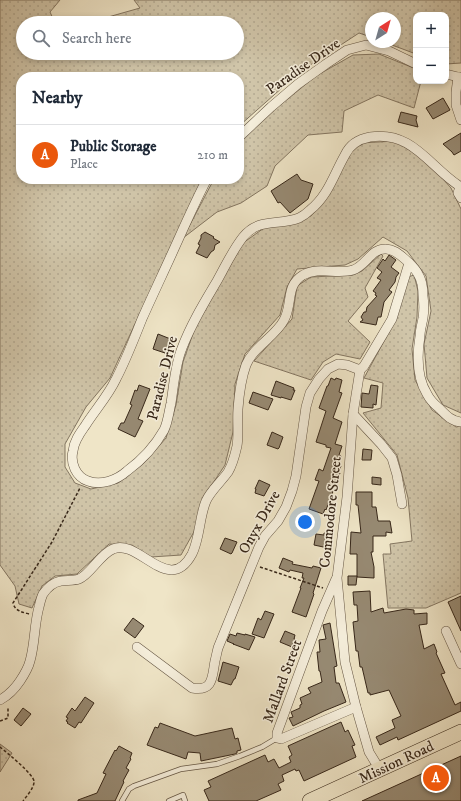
<!DOCTYPE html>
<html lang="en">
<head>
<meta charset="utf-8">
<style>
	body { margin:0; font-family:"IM FELL DW Pica",serif; background:#f2f2f3; color:#1f2937 }
	.controls { position:absolute; right:12px; top:12px; display:grid; overflow:hidden; border-radius:8px; box-shadow:0 2px 6px #0003 }
	.controls button { width:36px; height:36px; display:grid; place-items:center; padding:0; border:0; border-bottom:1px solid #e0e1e3; background:#fff; color:#1f2937; font:20px sans-serif }
	.compass { position:absolute; left:365px; top:12px; width:36px; height:36px; border-radius:50%; background:#fff; box-shadow:0 2px 6px #0003; rotate:37deg }
	.you { position:absolute; left:305px; top:522px; width:14px; height:14px; margin:-10px; border:3px solid #fff; border-radius:50%; background:#1a73e8; box-shadow:0 0 0 6px #1a73e833 }
	.badge { display:grid; place-items:center; width:26px; height:26px; border-radius:50%; background:#ea580c; color:#fff; font-size:13px; font-weight:700 }
	.pin { position:absolute; translate:-50% -50%; border:2px solid #fff; box-shadow:0 1px 4px #0006 }
	.list { margin:0; padding:0; list-style:none }
	h2 { display:flex; justify-content:space-between; align-items:center; height:52px; margin:0; padding:0 16px; font-size:17px }
	h2 small { font-size:13px; font-weight:400; color:#747a83 }
	.list li { display:grid; grid-template-columns:26px 1fr auto; gap:12px; align-items:center; box-sizing:border-box; height:60px; padding:0 16px; border-top:1px solid #e0e1e3 }
	.list b { display:block; font-size:15px; white-space:nowrap }
	.list p { margin:0; font-size:13px; white-space:nowrap; color:#747a83 }
	.list em { font-size:13px; font-style:normal; color:#747a83 }
	.icon { flex:none; width:22px; height:22px; fill:none; stroke:currentColor; stroke-width:2; stroke-linecap:round; stroke-linejoin:round }
	.map { position:relative; flex:none; width:461px; height:801px; overflow:hidden }
	.search { position:absolute; background:#fff; box-shadow:0 2px 6px #0003; left:16px; top:16px; width:228px; height:44px; display:flex; align-items:center; gap:10px; box-sizing:border-box; padding:0 14px; border-radius:22px; color:#747a83; font-size:15px }
	.panel { position:absolute; background:#fff; box-shadow:0 2px 6px #0003; left:16px; top:72px; width:228px; height:112px; border-radius:16px }
	.map>svg:first-child { display:block }
	.grass { fill:url(#grass-dots); stroke:#847661 }
	.building { fill:#978a73; stroke:#372719 }
	.lines { fill:none; stroke-linecap:round; stroke-linejoin:round }
	.lane-casing { stroke:#655644; stroke-width:6 }
	.street-casing { stroke:#655644; stroke-width:10 }
	.primary-casing { stroke:#372719; stroke-width:16 }
	.path { stroke:#372719; stroke-width:1.5; stroke-dasharray:3 2; stroke-linecap:butt }
	.lane { stroke:#f5eedb; stroke-width:4.5 }
	.street { stroke:#f5eedb; stroke-width:9 }
	.primary { stroke:#efe5c7; stroke-width:15 }
	.labels { text-anchor:middle; stroke-width:3; stroke-linejoin:round; paint-order:stroke }
	.street-label { font-size:15px; fill:#372719; stroke:#f5eedb }
</style>
</head>
<body>
<div class="map">
<svg width="461" height="801" viewBox="0 0 461 801">
	<defs>
		<pattern id="grass-dots" width="8" height="8" patternUnits="userSpaceOnUse"><rect width="8" height="8" fill="#d0c5a9"/><path d="M2 2h.1M6 6h.1" fill="none" stroke="#b3a991" stroke-width="1.8" stroke-linecap="round"/></pattern>
	</defs>
	<rect width="100%" height="100%" fill="#efe5c7"/>
	<filter id="stains"><feTurbulence type="fractalNoise" baseFrequency=".005" numOctaves="4"/><feColorMatrix values="0 0 0 0 .2 0 0 0 0 .09 0 0 0 0 .02 0 0 0 .5 -.17"/></filter>
	<radialGradient id="worn" r=".72"><stop offset=".6" stop-color="#630" stop-opacity="0"/><stop offset="1" stop-color="#630" stop-opacity=".3"/></radialGradient>
	<!-- grass -->
	<g class="grass">
		<path d="M0,0H60L50,12L55,23H23V53H237V23H87L140,8L134,0H461V63L446,64V15H416V54L384,42H395V18H371V37L359,33L301,71L239,126V77H21V179H202L110,378L86,407L65,444V467L75,483L91,489L118,483L144,463L166,438L176,405L183,362L195,328L243,243L264,228L292,224L311,216L330,193L346,158L361,143L395,141L427,161L451,188L461,209V413L443,405L427,378L424,344L431,311L426,276L407,251L383,237L358,259L345,265L297,269L287,287L280,315L245,354L235,384L233,432L225,465L211,486L196,528L181,555L151,557L132,545L109,544L77,574L55,576L42,586L32,608L19,604L15,586L0,565Z"/>
		<path d="M379,54L416,69V81H421L414,108L378,95L344,111L342,132L308,135L275,166L267,186L241,203L217,212L183,238L214,179H239V143L258,123L316,76L353,55Z"/>
		<path d="M381,254L383,256L365,288L368,297L348,321L370,342L360,359L336,354L323,362L311,380L254,361L292,319L297,286L311,277L353,275L362,271Z"/>
		<path d="M414,275L418,291L417,317L412,349L415,380L432,410L456,427L461,426V593L426,608H388L383,554H391L390,544L412,541L408,498L397,455L363,413L381,408L383,383L364,378L395,321L408,277Z"/>
		<path d="M0,744L12,753L0,772Z"/>
	</g>
	<!-- building -->
	<g class="building">
		<path d="M443,98L450,110L433,119L426,108Z"/>
		<path d="M401,112L417,116L416,120L418,127L398,122Z"/>
		<path d="M461,133V151L454,155L452,152L443,144Z"/>
		<path d="M297,174L301,180L313,184L308,199L290,213L280,202L278,203L271,191Z"/>
		<path d="M205,232L214,237L213,238L220,242L215,245L214,250L211,252L207,258L196,253L200,245L198,244L201,238V235Z"/>
		<path d="M389,255L396,260L391,267L399,273L396,277L395,282L389,290L392,292L384,302L381,317H378L376,325L360,322L363,320L361,317L364,312H366L367,307L377,296L375,295L376,293L373,291L381,280L377,278L382,272L377,268L383,259L385,261Z"/>
		<path d="M158,334L173,340L168,354L153,349Z"/>
		<path d="M331,378L335,380L336,378L342,380L339,392L342,393L333,418L342,422L335,444L342,446L339,455L341,456L339,461L340,462L339,465L341,466L338,473H340L338,478H339L336,486H335L326,510L325,509L323,514L309,509L319,481L315,480L319,469L323,471L331,448L326,447V445L316,442L326,411L319,408L327,386H328Z"/>
		<path d="M276,381L294,388L293,390H295L291,400L281,397V398L271,395Z"/>
		<path d="M139,385L150,389L138,419L143,421L135,437L118,429L121,423H124L132,405L130,404L135,390L137,391Z"/>
		<path d="M371,385L378,386L376,405L373,404V408L361,407L362,393L369,394Z"/>
		<path d="M253,392L273,399L268,410L249,403Z"/>
		<path d="M272,432L283,437L279,448L278,449L267,445Z"/>
		<path d="M363,449L372,450L371,460H362Z"/>
		<path d="M372,477L381,478V485L372,484Z"/>
		<path d="M259,480L270,485L264,496L255,493L256,489H255Z"/>
		<path d="M356,492H372V507H376L378,521H390L392,533L386,532V536H373V552H371L374,567V578L357,577V554H350L351,532L361,533L358,505H356Z"/>
		<path d="M324,533L332,536L328,548L314,545L316,534L324,535Z"/>
		<path d="M225,538L237,542L232,553L231,554L220,549Z"/>
		<path d="M283,558L293,562L292,564L312,568L313,566L321,568L313,593L314,594L306,617L292,612L301,588H300L304,578H302L303,573L290,570L289,572L279,568Z"/>
		<path d="M348,576H357L356,585H348Z"/>
		<path d="M370,591L371,612L383,608L384,613L406,609L414,610V614L427,613V624L419,625L424,649L434,644L437,652L436,653L445,673L441,674L455,705L461,702V711L398,740L397,737L380,745L376,737L395,728L392,720L401,716L389,690L370,695V693H368L362,667H360L358,651H356L353,622L358,621L357,605H354L353,592Z"/>
		<path d="M461,596V631L448,602Z"/>
		<path d="M265,611L274,614L264,638L252,634L258,618L261,620Z"/>
		<path d="M133,618L144,626L135,638L124,630Z"/>
		<path d="M330,623L337,666L334,667L336,683H339L346,702L324,711L293,726L289,718L293,717L291,712L300,708V705L302,704L300,698L311,693L308,688L322,682L320,671H319L317,652H320L319,640L326,639L323,625Z"/>
		<path d="M285,631L295,635L294,639H295L292,647L280,642Z"/>
		<path d="M237,633L245,635V634L255,637L249,650L233,644H234L227,641L230,634L236,636Z"/>
		<path d="M223,662L239,667L235,679H234L231,685L218,681Z"/>
		<path d="M85,697L94,703L81,723L79,722L75,728L67,723L68,722L66,721L68,718L66,717L72,708L75,711Z"/>
		<path d="M23,708L31,714L21,726L14,720Z"/>
		<path d="M341,722L345,732L348,730L355,745L352,746L356,757L304,781L299,770L296,771L295,769L282,775L284,781L278,784L281,790L256,801H209L204,790L211,787L208,781L265,755L268,762L274,759L279,768L291,762L289,757L292,755L288,746Z"/>
		<path d="M160,723L195,736L232,728L235,739L238,738L241,750L237,751V753L235,754L201,761L200,753L188,752L186,759L147,745L155,727L158,728Z"/>
		<path d="M119,746L132,753L130,758L131,759L126,768L129,770L123,781L124,782L123,784L115,801H78V800L97,793L106,774L103,773L115,750L116,751Z"/>
		<path d="M461,756V801H362Z"/>
	</g>
	<g class="lines">
		<!-- lane casing -->
		<g class="lane-casing">
			<g id="lane">
				<path d="M122,801L129,789L134,786L181,769L217,764L240,756L262,747L277,738"/>
				<path d="M169,801L183,795L185,801"/>
			</g>
		</g>
		<!-- street casing -->
		<g class="street-casing">
			<g id="street">
				<path d="M446,74L458,77H461"/>
				<path d="M458,77L456,92V105L461,120"/>
				<path d="M239,137L271,107L298,84L326,64L347,50L366,45L389,51L416,64"/>
				<path d="M207,179C197,198 188,218 179,238C167,265 154,292 142,319C134,339 126,360 116,379C108,396 95,410 85,426C80,433 74,441 73,451C70,463 76,477 88,481C101,486 117,480 127,471C142,460 155,446 164,430C168,422 169,411 171,403C174,384 175,365 182,348C191,324 204,303 217,281C225,267 232,251 243,237C259,217 279,226 299,218C303,216 307,213 310,210C328,196 334,174 345,155C350,144 359,139 370,137C413,130 430,168 461,187"/>
				<path d="M460,187L458,193L461,198"/>
				<path d="M353,414L381,444L392,458L397,475L402,504"/>
				<path d="M336,579L322,611L277,733V738L281,739L356,707"/>
				<path d="M446,631L461,664"/>
				<path d="M137,647L192,688C214,692 212,676 215,661C216,657 217,652 218,648L259,547L265,536L278,521L286,507L292,491L296,476L306,407L310,393L319,379L328,369L338,364L347,365L360,370"/>
				<path d="M0,700C9,695 14,690 20,681C24,675 28,669 30,661C35,644 34,625 39,607C40,603 41,598 43,594C47,588 54,582 61,581C67,580 73,581 79,579C90,575 100,554 113,549C139,538 169,597 192,554C200,538 199,518 206,501C211,490 221,482 228,472C233,464 235,455 237,446C239,434 237,421 238,409C239,395 241,379 246,365C254,346 275,337 284,320C293,304 285,286 303,275C319,266 337,275 353,270C366,266 371,248 386,249C394,249 400,255 406,260C410,264 415,268 418,274C422,280 423,288 423,296C424,303 424,311 423,318C422,324 420,330 420,336C417,355 417,378 427,394C430,400 434,404 439,408C446,415 451,421 461,422"/>
				<path d="M380,770L369,752L356,707L345,662L337,578L347,497L353,414L360,370L364,366L392,319L409,263"/>
			</g>
		</g>
		<!-- primary casing -->
		<g class="primary-casing">
			<path id="primary" d="M310,801L461,732"/>
		</g>
		<!-- path -->
		<g class="path">
			<path d="M260,567L323,588"/>
			<path d="M29,614C22,612 15,611 13,603L52,542L80,488"/>
			<path d="M0,721L8,718V707"/>
			<path d="M0,747C7,753 35,775 34,782C34,788 26,797 23,801"/>
		</g>
		<!-- lane -->
		<use href="#lane" class="lane"/>
		<!-- street -->
		<use href="#street" class="street"/>
		<!-- primary -->
		<use href="#primary" class="primary"/>
	</g>
	<g class="labels">
		<!-- street labels -->
		<g class="street-label">
			<text transform="translate(303 66) rotate(-35)" y="5">Paradise Drive</text>
			<text transform="translate(162 378) rotate(-76)" y="5">Paradise Drive</text>
			<text transform="translate(330 512) rotate(-84)" y="5">Commodore Street</text>
			<text transform="translate(259 522) rotate(-61)" y="5">Onyx Drive</text>
			<text transform="translate(282 681) rotate(-70)" y="5">Mallard Street</text>
			<text transform="translate(396 762) rotate(-25)" y="5">Mission Road</text>
		</g>
	</g>
	<rect width="100%" height="100%" filter="url(#stains)"/>
	<rect width="100%" height="100%" fill="url(#worn)"/>
</svg>
<div class="controls">
<button>+</button>
<button>−</button>
</div>
<svg class="compass" viewBox="-18 -18 36 36"><path d="M0-13l5 13h-10z" fill="#e53935"/><path d="M0 13l5-13h-10z" fill="#747a83"/></svg>
<div class="you"></div>
<div class="pin badge" style="left:436px;top:778px">A</div>
<div class="search"><svg class="icon" aria-label="search" viewBox="0 0 24 24"><circle cx="10" cy="10" r="6"/><path d="M15 15l6 6"/></svg>Search here</div>
<section class="panel">
<h2>Nearby<small></small></h2>
<ul class="list">
<li><span class="badge">A</span><div><b>Public Storage</b><p>Place</p></div><em>210 m</em></li>
</ul>
</section>
</div>
</body>
</html>
